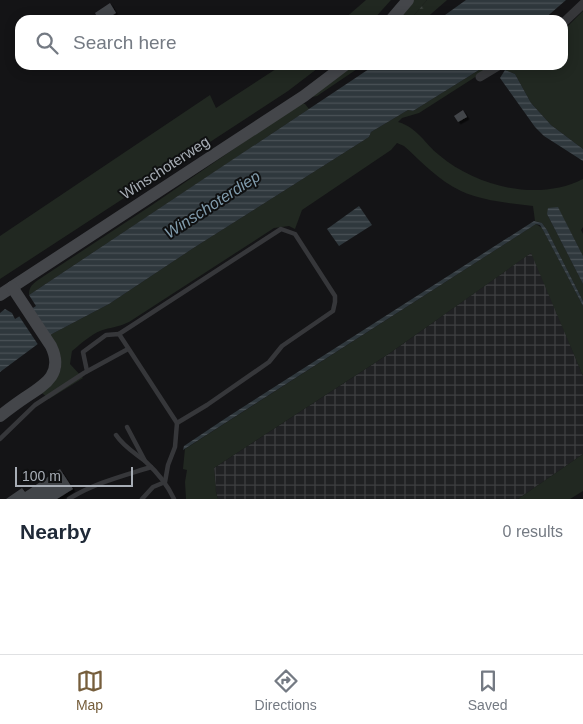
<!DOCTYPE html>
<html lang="en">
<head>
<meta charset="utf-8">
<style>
	body { margin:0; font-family:Helvetica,sans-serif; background:#f6f6f7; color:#1f2937 }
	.scale { position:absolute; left:15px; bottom:12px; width:118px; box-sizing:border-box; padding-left:5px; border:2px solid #a7adb5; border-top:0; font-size:14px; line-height:18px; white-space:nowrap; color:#a7adb5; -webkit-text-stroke:4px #0f1011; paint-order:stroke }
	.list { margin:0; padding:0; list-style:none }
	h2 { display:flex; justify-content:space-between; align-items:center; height:65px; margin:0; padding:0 20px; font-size:21px }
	h2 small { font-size:16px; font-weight:400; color:#747a83 }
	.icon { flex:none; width:28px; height:28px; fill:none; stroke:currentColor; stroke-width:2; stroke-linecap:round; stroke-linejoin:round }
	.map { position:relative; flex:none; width:583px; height:499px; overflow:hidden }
	.search { position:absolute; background:#fff; box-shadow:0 2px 12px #0003; left:15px; right:15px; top:15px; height:55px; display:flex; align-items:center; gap:12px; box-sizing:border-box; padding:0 18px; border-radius:15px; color:#747a83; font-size:19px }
	.sheet { height:155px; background:#fff }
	nav { display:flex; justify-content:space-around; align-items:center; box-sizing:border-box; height:70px; border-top:1px solid #e0e1e3; background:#fff; font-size:14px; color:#747a83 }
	nav a { display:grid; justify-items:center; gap:2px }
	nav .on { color:#765e3c }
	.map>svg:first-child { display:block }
	.industrial { fill:url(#industrial-grid) }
	.green { fill:#212821 }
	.forest { fill:url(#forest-firs) }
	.water { fill:url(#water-rules) }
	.pier { fill:#141416 }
	.building { fill:#434549; filter:url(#shadow) }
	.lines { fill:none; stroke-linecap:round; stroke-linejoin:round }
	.lane { stroke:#36373a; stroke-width:4.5 }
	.street { stroke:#36373a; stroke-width:9 }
	.secondary { stroke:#44464a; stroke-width:12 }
	.labels { text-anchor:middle; stroke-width:4; stroke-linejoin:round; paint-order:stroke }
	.street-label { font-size:15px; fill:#a7adb5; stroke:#0f1011 }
	.water-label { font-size:16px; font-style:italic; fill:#819cad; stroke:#0f1011 }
</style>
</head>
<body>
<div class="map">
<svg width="583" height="499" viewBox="0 0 583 499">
	<defs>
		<pattern id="industrial-grid" width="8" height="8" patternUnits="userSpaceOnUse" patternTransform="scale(1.25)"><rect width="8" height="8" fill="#202123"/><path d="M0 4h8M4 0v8" fill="none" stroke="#3e3f41"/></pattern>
		<pattern id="forest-firs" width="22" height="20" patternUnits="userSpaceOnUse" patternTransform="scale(1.25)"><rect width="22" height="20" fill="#212821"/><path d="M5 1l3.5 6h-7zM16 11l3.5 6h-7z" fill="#3e443f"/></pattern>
		<pattern id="water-rules" width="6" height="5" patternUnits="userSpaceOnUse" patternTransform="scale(1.25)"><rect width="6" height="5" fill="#2f383d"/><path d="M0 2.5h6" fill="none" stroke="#4a5257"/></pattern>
		<filter id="shadow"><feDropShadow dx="2.5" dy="2.5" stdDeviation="0" flood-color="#0009"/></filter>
	</defs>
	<rect width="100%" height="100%" fill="#141416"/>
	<!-- industrial -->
	<path class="industrial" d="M532,252L583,376V454L518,499H218L216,492L214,468L390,353Z"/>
	<!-- green -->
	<g class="green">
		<path d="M366,0H391L373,20H343Z"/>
		<path d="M413,0H427L410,20H396Z"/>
		<path d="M583,11V149L551,125L531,103L515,74L505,70L502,66L563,65V31Z"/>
		<path d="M282,65H322L288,91L0,279V236L210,95L216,108Z"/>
		<path d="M351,65H363L317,96L312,97Z"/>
		<path d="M487,65H494L419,113L402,118L398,122C417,127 425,144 439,155C477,187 538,202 583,179V227L581,230L583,234V256L558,208L547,214L583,284V301L547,230L542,223L535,221L533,206C509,203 483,201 461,191C439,181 422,162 404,146L397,143L391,150L302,210L295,229L289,226L274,228L129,322C121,326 114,327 106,329C93,332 82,343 72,351L70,364L83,378L49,399L42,393C66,374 66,360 50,335L109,304L195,247L369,137L371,132L408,110L413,111Z"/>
		<path d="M301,103L305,104L309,109L29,295C28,285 37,281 44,276L152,205Z"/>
		<path d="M536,224L542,228L583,306V376L531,253L390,353L214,468L216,492L218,499H186L185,482L187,470L183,469L185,449Z"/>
		<path d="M583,454V491L570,499H518Z"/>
	</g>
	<!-- forest -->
	<path class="forest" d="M427,0H447L424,20H410Z"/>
	<!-- water -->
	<g class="water">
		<path d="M466,0H566L543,20H438Z"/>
		<path d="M375,65H487L413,111L408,110L371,132L369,137L195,247L109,304L50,335L0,372V313L5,309L12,313L15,319L36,306L29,295Z"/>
		<path d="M505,70L515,74L531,103L551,125L583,149V161L544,136L535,127L500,78Z"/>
		<path d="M359,206L372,225L339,246L327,229Z"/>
		<path d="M558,207L583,256V284L547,214L548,208Z"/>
		<path d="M534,221L542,223L547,230L583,301V306L543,230L540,225L536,224L183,450L184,446L226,418Z"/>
	</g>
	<!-- pier -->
	<path class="pier" d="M32,308L51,338L39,346L19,316Z"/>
	<!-- building -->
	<g class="building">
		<path d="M110,3L116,13L105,20H99L95,13Z"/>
		<path d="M463,110L467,117L458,122L454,116Z"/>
		<path d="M60,469L73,489L57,499H6L22,488L25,492Z"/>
	</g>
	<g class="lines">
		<!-- lane -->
		<g class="lane">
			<path d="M119,334L281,229L295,234L335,296V302L333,311L282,346L269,362L207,405L177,423"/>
			<path d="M87,371L83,352L106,335L119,334L177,423L175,447L168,465L165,482L153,487L142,499"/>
			<path d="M127,427L145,461"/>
			<path d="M116,435C124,447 135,453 146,462C158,473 167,484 174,499"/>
			<path d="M0,439L35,405L84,373L128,349"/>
			<path d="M69,499C94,483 123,476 151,467"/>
		</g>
		<!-- street -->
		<g class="street">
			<path d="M563,23L583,4"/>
			<path d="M480,77L500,65"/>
		</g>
		<!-- secondary -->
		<g class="secondary">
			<path d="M391,20L408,0"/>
			<path d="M0,295L304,96L345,65"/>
			<path d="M0,416C9,409 17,403 26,397C46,384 64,373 51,346L12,287"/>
		</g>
	</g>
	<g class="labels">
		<!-- street labels -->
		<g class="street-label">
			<text transform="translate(165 168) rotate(-33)" y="5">Winschoterweg</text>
		</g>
		<!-- water labels -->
		<g class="water-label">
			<text transform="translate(212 204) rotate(-33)" y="6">Winschoterdiep</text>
		</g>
	</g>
</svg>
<div class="scale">100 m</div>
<div class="search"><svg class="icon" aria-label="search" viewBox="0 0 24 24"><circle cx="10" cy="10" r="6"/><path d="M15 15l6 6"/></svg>Search here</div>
</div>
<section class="sheet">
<h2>Nearby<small>0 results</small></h2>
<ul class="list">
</ul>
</section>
<nav>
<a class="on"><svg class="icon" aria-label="map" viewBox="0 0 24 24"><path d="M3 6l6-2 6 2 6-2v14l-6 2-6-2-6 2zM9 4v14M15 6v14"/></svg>Map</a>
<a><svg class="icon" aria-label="directions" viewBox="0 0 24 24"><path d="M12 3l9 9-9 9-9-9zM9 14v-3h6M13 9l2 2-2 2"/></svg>Directions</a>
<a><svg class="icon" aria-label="saved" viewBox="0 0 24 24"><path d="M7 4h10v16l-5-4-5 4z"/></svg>Saved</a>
</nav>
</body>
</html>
